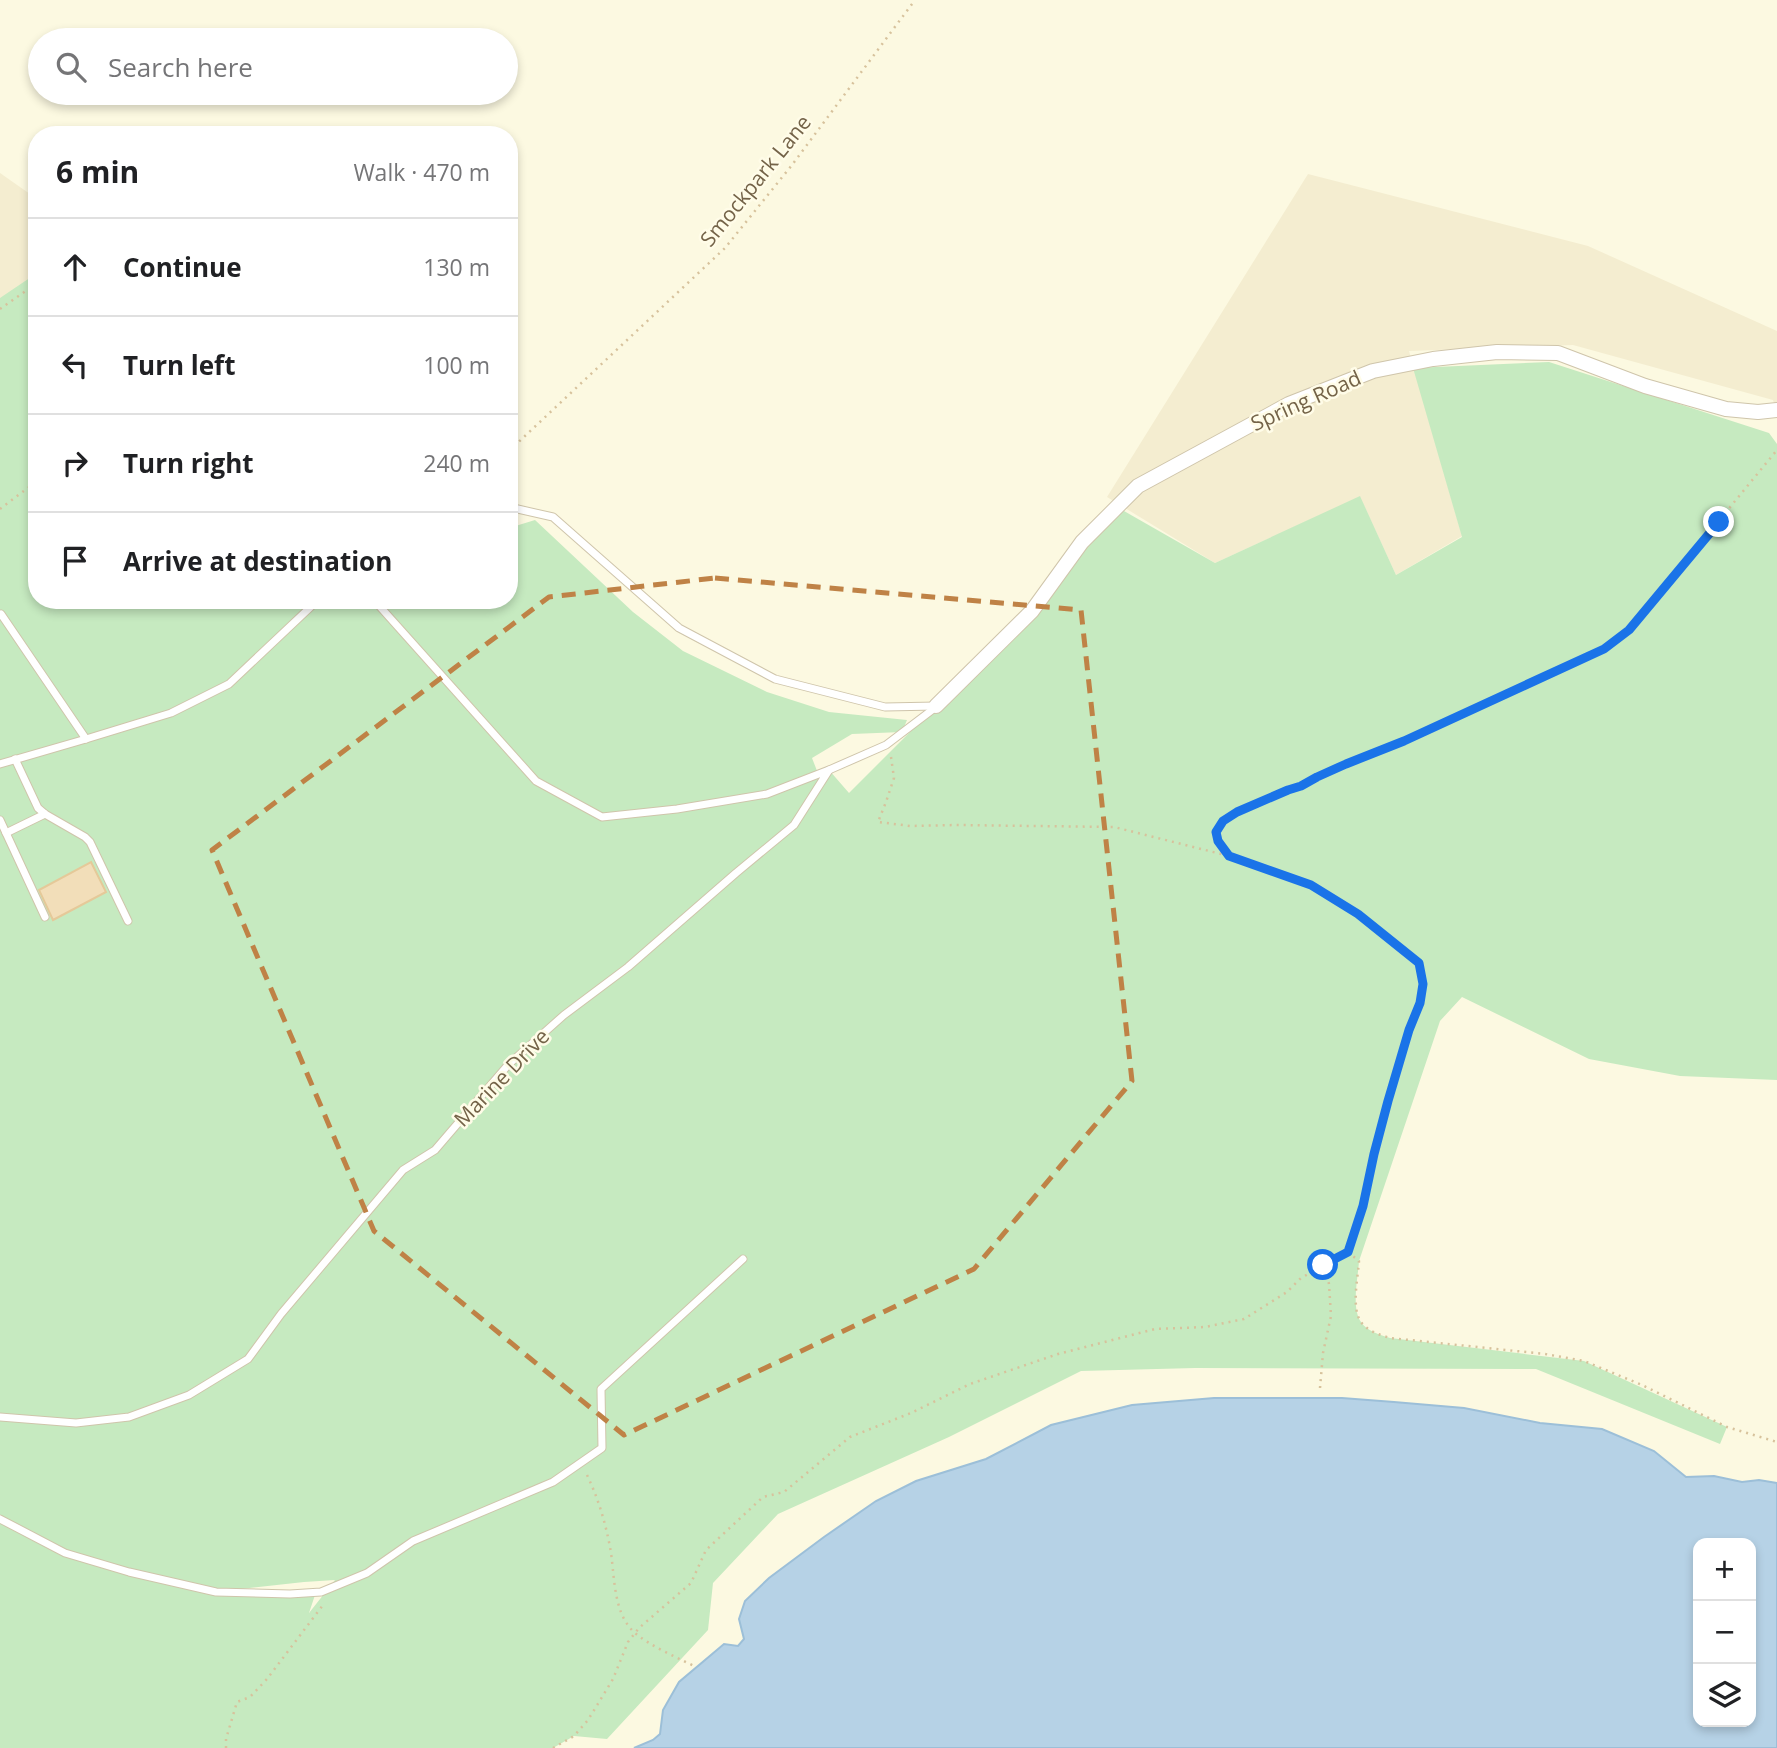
<!DOCTYPE html>
<html lang="en">
<head>
<meta charset="utf-8">
<style>
	body { margin:0; font-family:"Open Sans",sans-serif; background:#f6f6f6; color:#202124 }
	.controls { position:absolute; right:21px; bottom:21px; display:grid; overflow:hidden; border-radius:14px; box-shadow:0 4px 10px #0003 }
	.controls button { width:63px; height:63px; display:grid; place-items:center; padding:0; border:0; border-bottom:2px solid #e0e0e0; background:#fff; color:#202124; font:35px sans-serif }
	.stop { position:absolute; width:21px; height:21px; margin:-16px; border:5px solid #1a73e8; border-radius:50%; background:#fff }
	.stop.end { background:#1a73e8; border-color:#fff; box-shadow:0 2px 7px #0008 }
	.list { margin:0; padding:0; list-style:none }
	h2 { display:flex; justify-content:space-between; align-items:center; height:91px; margin:0; padding:0 28px; font-size:30px }
	h2 small { font-size:23px; font-weight:400; color:#757577 }
	.list li { display:grid; grid-template-columns:46px 1fr auto; gap:21px; align-items:center; box-sizing:border-box; height:98px; padding:0 28px; border-top:2px solid #e0e0e0 }
	.list b { display:block; font-size:26px; white-space:nowrap }
	.list em { font-size:23px; font-style:normal; color:#757577 }
	.icon { flex:none; width:38px; height:38px; fill:none; stroke:currentColor; stroke-width:2; stroke-linecap:round; stroke-linejoin:round }
	.map { position:relative; flex:none; width:1777px; height:1748px; overflow:hidden }
	.search { position:absolute; background:#fff; box-shadow:0 4px 10px #0003; left:28px; top:28px; width:490px; height:77px; display:flex; align-items:center; gap:18px; box-sizing:border-box; padding:0 24px; border-radius:38px; color:#757577; font-size:26px }
	.panel { position:absolute; background:#fff; box-shadow:0 4px 10px #0003; left:28px; top:126px; width:490px; height:483px; border-radius:28px }
	.map>svg:first-child { display:block }
	.residential { fill:#f4edd0 }
	.green { fill:#c6eac0; fill-rule:evenodd }
	.water { fill:#b6d2e6; stroke:#9cbfd8; stroke-width:2; fill-rule:evenodd }
	.building { fill:#f2deb9; stroke:#e5c999; stroke-width:2 }
	.lines { fill:none; stroke-linecap:round; stroke-linejoin:round }
	.lane-casing { stroke:#cfc5ab; stroke-width:9 }
	.street-casing { stroke:#cfc5ab; stroke-width:16 }
	.path { stroke:#d7c29c; stroke-width:2.5; stroke-dasharray:2 5; stroke-linecap:butt }
	.lane { stroke:#fff; stroke-width:7 }
	.street { stroke:#fff; stroke-width:14 }
	.route { stroke:#1a73e8; stroke-width:9 }
	.marked { fill:none; stroke:#bf8246; stroke-width:5; stroke-dasharray:14 9; stroke-linejoin:round }
	.labels { text-anchor:middle; stroke-width:5; stroke-linejoin:round; paint-order:stroke }
	.street-label { font-size:21px; fill:#746348; stroke:#fffce8 }
</style>
</head>
<body>
<div class="map">
<svg width="1777" height="1748" viewBox="0 0 1777 1748">
	<rect width="100%" height="100%" fill="#fcf9e1"/>
	<!-- residential -->
	<g class="residential">
		<path d="M0,173L37,199V274L0,299Z"/>
		<path d="M1308,174L1588,246L1777,331V413L1773,400L1573,345L1409,351L1462,536L1396,575L1360,497L1215,563L1107,497Z"/>
	</g>
	<!-- green -->
	<path class="green" d="M37,273V600H509V528L535,520L633,612L683,651L767,692L829,712L907,720L902,732L852,734L812,758L821,781L829,770L849,793L936,706L1117,507L1215,563L1360,496L1396,575L1462,537L1413,368L1549,362L1769,433L1777,444V1080L1680,1076L1589,1059L1462,997L1440,1021L1359,1261C1358,1278 1351,1308 1361,1322C1367,1331 1380,1335 1390,1338L1584,1361L1727,1427L1720,1444L1536,1369L1195,1368L1081,1371L949,1437L778,1514L713,1583L708,1630L607,1739L574,1736L553,1748H0V298ZM335,1580L309,1613L316,1592L223,1591L304,1582Z"/>
	<!-- water -->
	<path class="water" d="M1214,1398H1342L1394,1402L1464,1408L1540,1423L1602,1429L1654,1451L1686,1477L1714,1476L1742,1482L1759,1480L1777,1483V1748H634L653,1740L660,1734L663,1710L679,1682L724,1644L738,1646L744,1639L739,1619L745,1601L769,1578L824,1537L876,1501L916,1481L986,1459L1051,1425L1132,1405ZM1698,1543H1751V1722H1698Z"/>
	<!-- building -->
	<path class="building" d="M91,862L106,892L53,920L39,890Z"/>
	<g class="lines">
		<!-- lane casing -->
		<g class="lane-casing">
			<g id="lane">
				<path d="M509,507L553,517L679,628L775,679L885,707L936,706"/>
				<path d="M1,614L86,739"/>
				<path d="M15,759L38,808L45,814L85,837L90,842L128,921"/>
				<path d="M0,764L86,739L171,713L229,684L318,600"/>
				<path d="M829,770L886,745L936,707"/>
				<path d="M0,820L45,917"/>
				<path d="M6,833L45,814"/>
				<path d="M0,1417L76,1423L129,1417L189,1395L248,1359L281,1314L403,1170L435,1150L508,1065L564,1015L628,967L736,873L794,825L829,770L767,794L677,809L602,817L536,781L374,600"/>
				<path d="M0,1519L65,1553L129,1572L216,1592L290,1594L321,1592L367,1573L413,1541L553,1482L602,1448L601,1389L743,1259"/>
			</g>
		</g>
		<!-- street casing -->
		<g class="street-casing">
			<path id="street" d="M936,706L1032,611L1082,542L1138,486L1289,404L1373,371L1433,359L1497,352L1558,353L1645,386L1726,409L1758,412L1777,410"/>
		</g>
		<!-- path -->
		<g class="path">
			<path d="M0,309L37,283"/>
			<path d="M509,439L517,444"/>
			<path d="M509,451L725,248L792,165L915,0"/>
			<path d="M0,509L37,481"/>
			<path d="M891,757L894,778L886,802L878,822L910,826L956,825L1114,827L1229,856"/>
			<path d="M1348,1252L1359,1261C1358,1278 1351,1308 1361,1322C1367,1331 1380,1335 1390,1338L1545,1354L1584,1361L1642,1385L1727,1427L1777,1442"/>
			<path d="M1320,1388L1323,1353L1331,1316L1329,1284L1324,1265"/>
			<path d="M587,1475C598,1498 605,1521 610,1547C615,1573 612,1613 635,1633C650,1646 678,1658 696,1667"/>
			<path d="M226,1748V1739L237,1702L250,1697L267,1679L323,1605"/>
			<path d="M553,1748L574,1736L588,1720L613,1679L628,1642L639,1628L691,1583L706,1550L763,1497L784,1492L850,1437L911,1413L970,1384L1058,1354L1155,1329L1205,1327L1244,1319L1287,1292L1301,1278L1348,1252L1363,1206L1374,1154L1388,1102L1409,1030L1421,1003L1423,984L1419,963L1358,914L1311,885L1229,856L1218,840L1216,832C1233,806 1273,798 1300,787C1307,784 1313,779 1320,776C1338,767 1356,761 1375,754L1604,649L1629,630L1777,450"/>
		</g>
		<!-- lane -->
		<use href="#lane" class="lane"/>
		<!-- street -->
		<use href="#street" class="street"/>
	</g>
	<g class="lines">
		<!-- route -->
		<path class="route" d="M1323,1265L1348,1252L1363,1206L1374,1154L1388,1101L1409,1030L1420,1003L1423,984L1419,963L1358,914L1311,885L1229,856L1218,841L1216,832L1223,821L1237,812L1288,790L1301,786L1317,777L1346,764L1404,741L1604,649L1629,630L1719,522"/>
	</g>
	<!-- marked area -->
	<path class="marked" d="M715,578L1081,610L1132,1081L974,1269L624,1435L374,1231L212,850L549,597Z"/>
	<g class="labels">
		<!-- street labels -->
		<g class="street-label">
			<text transform="translate(756 181) rotate(-51)" y="7">Smockpark Lane</text>
			<text transform="translate(1306 401) rotate(-24)" y="7">Spring Road</text>
			<text transform="translate(502 1078) rotate(-46)" y="7">Marine Drive</text>
		</g>
	</g>
</svg>
<div class="controls">
<button>+</button>
<button>−</button>
<button><svg class="icon" aria-label="layers" viewBox="0 0 24 24"><path d="M12 4l9 5-9 5-9-5zM3 14l9 5 9-5"/></svg></button>
</div>
<div class="stop" style="left:1323px;top:1265px"></div>
<div class="stop end" style="left:1719px;top:522px"></div>
<div class="search"><svg class="icon" aria-label="search" viewBox="0 0 24 24"><circle cx="10" cy="10" r="6"/><path d="M15 15l6 6"/></svg>Search here</div>
<section class="panel">
<h2>6 min<small>Walk · 470 m</small></h2>
<ul class="list">
<li><svg class="icon" aria-label="ahead" viewBox="0 0 24 24"><path d="M12 20V5M6 11l6-6 6 6"/></svg><div><b>Continue</b></div><em>130 m</em></li>
<li><svg class="icon" aria-label="left" viewBox="0 0 24 24"><path d="M17 20v-9H6M10 6l-5 5 5 5"/></svg><div><b>Turn left</b></div><em>100 m</em></li>
<li><svg class="icon" aria-label="right" viewBox="0 0 24 24"><path d="M7 20v-9h11M14 6l5 5-5 5"/></svg><div><b>Turn right</b></div><em>240 m</em></li>
<li><svg class="icon" aria-label="arrive" viewBox="0 0 24 24"><path d="M6 21V4h12l-3 4 3 4H6"/></svg><div><b>Arrive at destination</b></div></li>
</ul>
</section>
</div>
</body>
</html>
